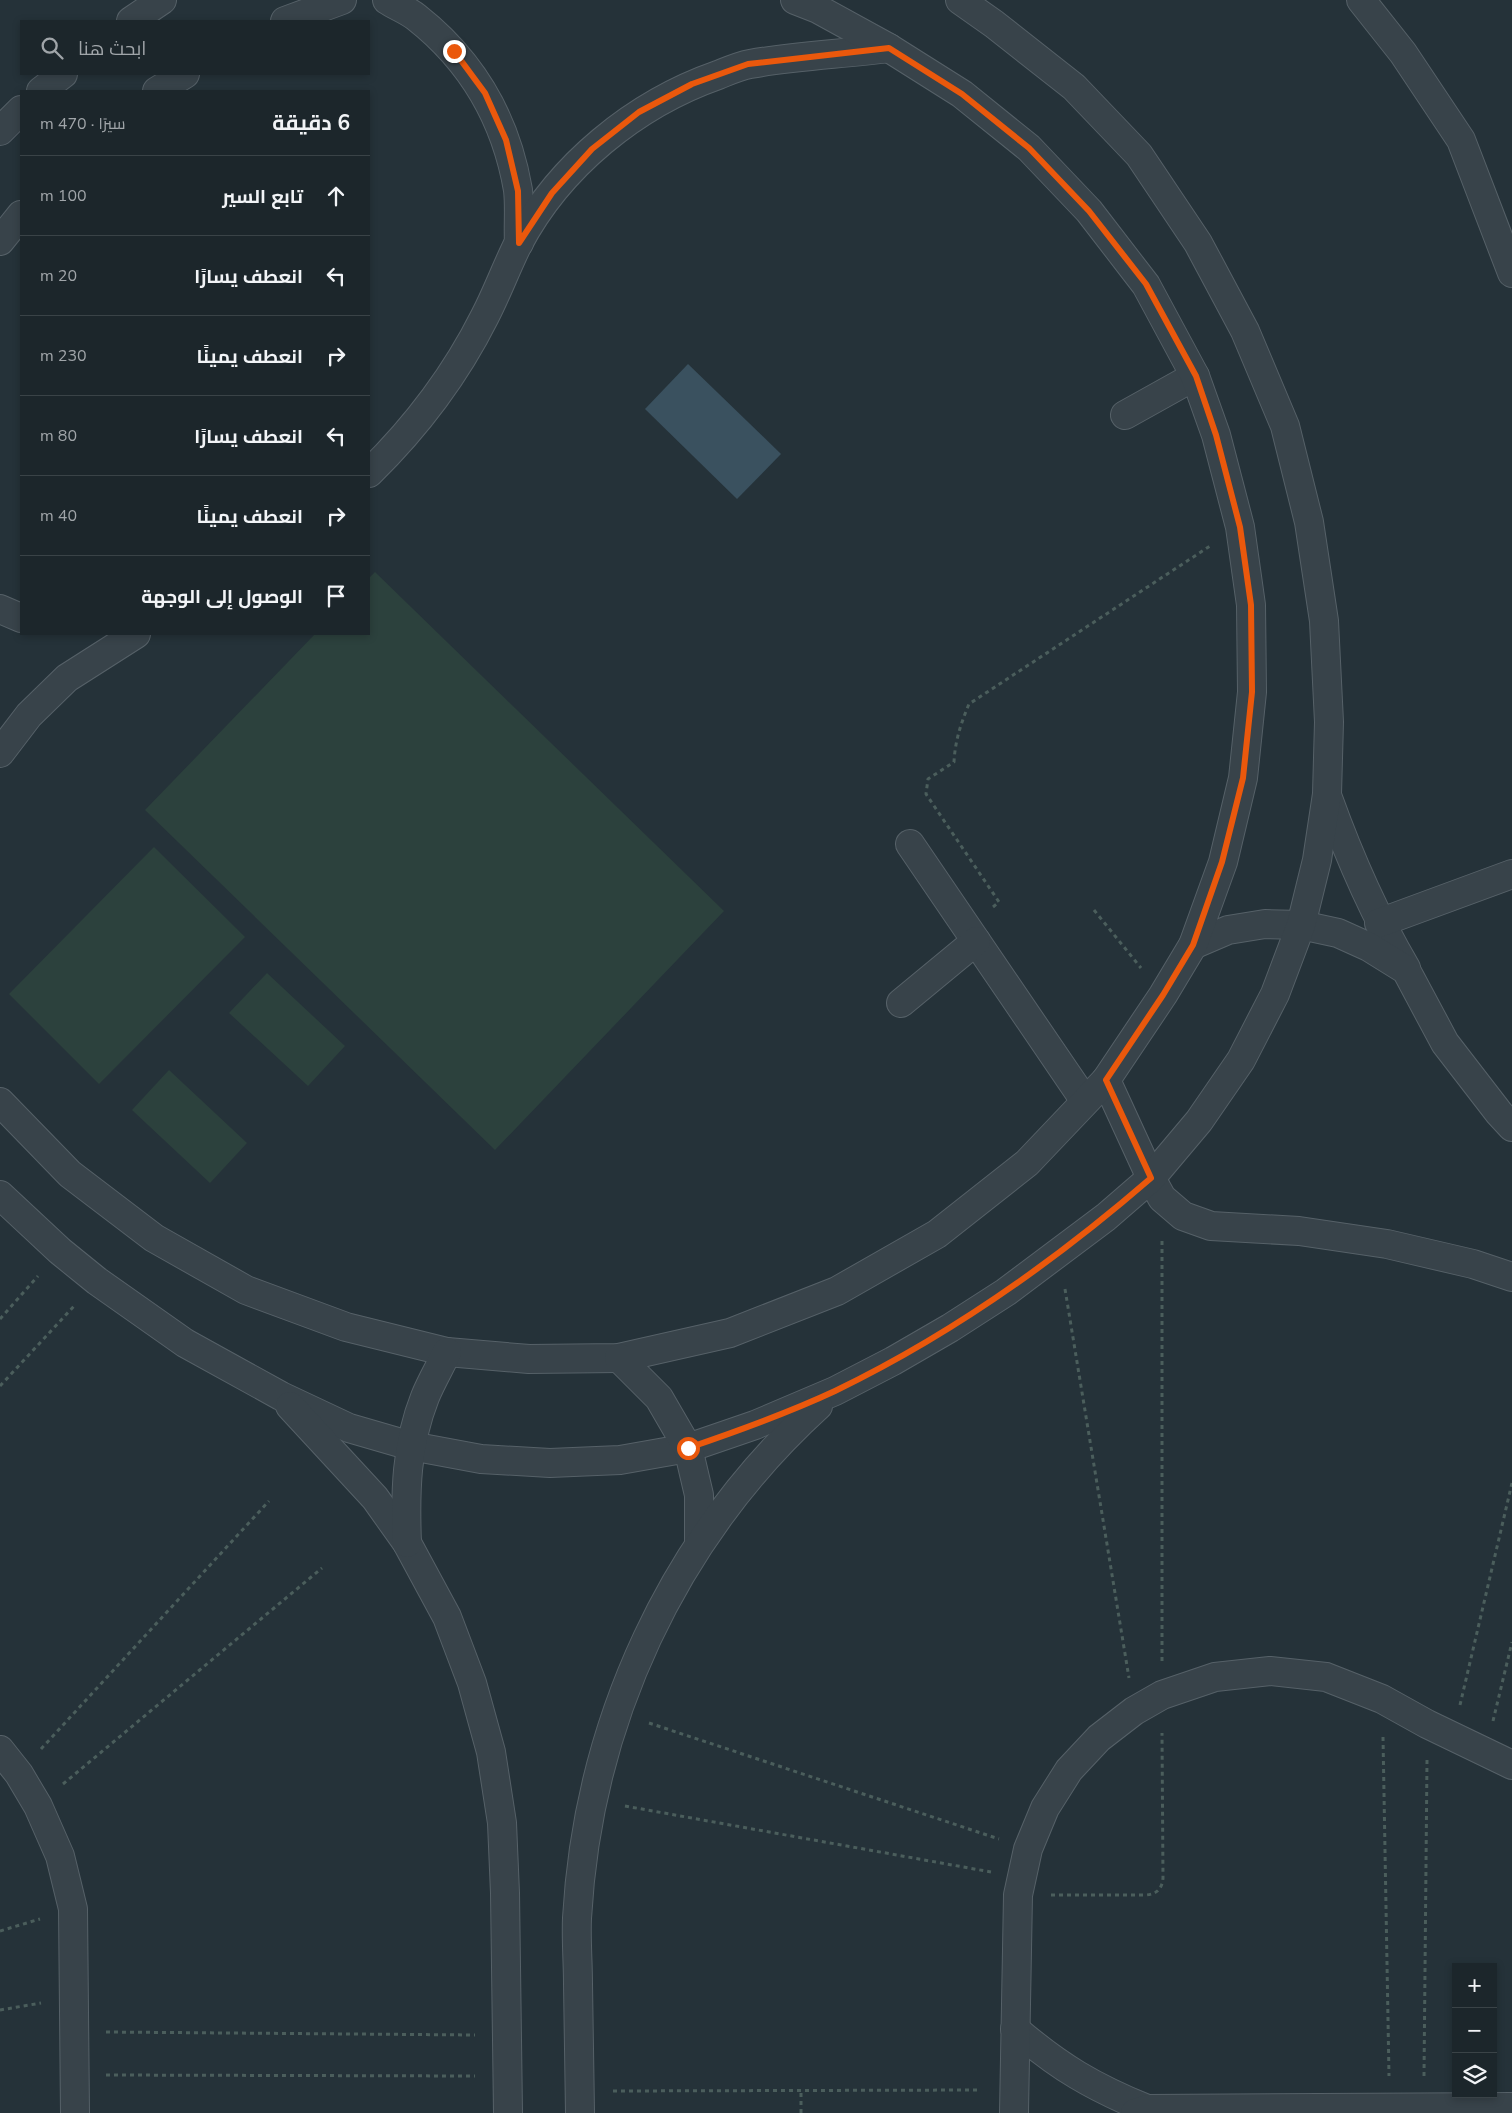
<!DOCTYPE html>
<html lang="ar">
<head>
<meta charset="utf-8">
<style>
	body { margin:0; font-family:"Nunito Sans",Cairo,sans-serif; background:#252e33; color:#f1f3f6; direction:rtl }
	.controls { position:absolute; right:15px; bottom:15px; display:grid; overflow:hidden; border-radius:0px; box-shadow:0 2px 8px #0003 }
	.controls button { width:45px; height:45px; display:grid; place-items:center; padding:0; border:0; border-bottom:1px solid #3a4347; background:#1c262b; color:#f1f3f6; font:25px sans-serif }
	.stop { position:absolute; width:15px; height:15px; margin:-11px; border:4px solid #ea580c; border-radius:50%; background:#fff }
	.stop.end { background:#ea580c; border-color:#fff; box-shadow:0 1px 5px #0008 }
	.list { margin:0; padding:0; list-style:none }
	h2 { display:flex; justify-content:space-between; align-items:center; height:65px; margin:0; padding:0 20px; font-size:21px }
	h2 small { font-size:16px; font-weight:400; color:#a0a5a9 }
	.list li { display:grid; grid-template-columns:32px 1fr auto; gap:15px; align-items:center; box-sizing:border-box; height:80px; padding:0 20px; border-top:1px solid #3a4347 }
	.list b { display:block; font-size:19px; white-space:nowrap }
	.list em { font-size:16px; font-style:normal; color:#a0a5a9 }
	.icon { flex:none; width:28px; height:28px; fill:none; stroke:currentColor; stroke-width:2; stroke-linecap:round; stroke-linejoin:round }
	.map { position:relative; flex:none; width:1512px; height:2113px; overflow:hidden; direction:ltr }
	.search { position:absolute; background:#1c262b; box-shadow:0 2px 8px #0003; left:20px; top:20px; width:350px; height:55px; display:flex; align-items:center; gap:12px; box-sizing:border-box; padding:0 18px; border-radius:0px; color:#a0a5a9; font-size:19px }
	.panel { position:absolute; background:#1c262b; box-shadow:0 2px 8px #0003; left:20px; top:90px; width:350px; height:545px; border-radius:0px; direction:rtl }
	.map>svg:first-child { display:block }
	.green { fill:#2c413d }
	.water { fill:#3a515f }
	.lines { fill:none; stroke-linecap:round; stroke-linejoin:round }
	.minor-casing { stroke:#566168; stroke-width:30 }
	.path { stroke:#4b5e5c; stroke-width:3; stroke-dasharray:4 4; stroke-linecap:butt }
	.minor { stroke:#38434a; stroke-width:28 }
	.route { stroke:#ea580c; stroke-width:6 }
</style>
</head>
<body>
<div class="map">
<svg width="1512" height="2113" viewBox="0 0 1512 2113">
	<rect width="100%" height="100%" fill="#253239"/>
	<!-- green -->
	<g class="green">
		<path d="M375,572L724,911L495,1150L145,810L315,634H369V578Z"/>
		<path d="M154,847L245,937L99,1084L9,994Z"/>
		<path d="M267,973L345,1046L308,1086L229,1013Z"/>
		<path d="M169,1070L247,1143L210,1183L132,1110Z"/>
	</g>
	<!-- water -->
	<path class="water" d="M688,364L781,454L737,499L645,409Z"/>
	<g class="lines">
		<!-- minor casing -->
		<g class="minor-casing">
			<g id="minor">
				<path d="M387,0C396,6 407,10 416,17C472,61 506,120 518,190C520,207 518,226 519,243"/>
				<path d="M1361,0L1403,53L1461,140L1512,273"/>
				<path d="M131,21L162,0"/>
				<path d="M285,21L342,0"/>
				<path d="M41,91L63,74"/>
				<path d="M157,91L185,74"/>
				<path d="M0,131L21,110"/>
				<path d="M0,241L21,215"/>
				<path d="M1125,415L1195,376"/>
				<path d="M369,473C415,428 456,374 485,316C497,293 506,268 518,244C559,166 635,104 718,75C728,71 739,66 750,64C795,56 843,54 889,48"/>
				<path d="M0,609L21,618"/>
				<path d="M0,753L29,715L67,678L136,634"/>
				<path d="M1328,798C1350,859 1373,912 1406,968"/>
				<path d="M910,844L1085,1101"/>
				<path d="M1379,923L1512,874"/>
				<path d="M1193,945L1228,930L1265,924L1301,925L1338,933L1369,947L1406,970L1445,1043L1499,1113L1512,1127"/>
				<path d="M901,1003L976,941"/>
				<path d="M1106,1080L1151,1178L1162,1198L1183,1216L1211,1226L1299,1231L1387,1244L1473,1264L1512,1277"/>
				<path d="M0,1102L70,1174L154,1238L246,1290L346,1327L447,1352L529,1359L619,1358L730,1333L837,1291L937,1234L1027,1163L1106,1080L1163,995L1193,945L1223,862L1243,778L1252,692L1251,605L1240,527L1216,435L1195,376L1146,285L1089,211L1029,148L962,94L889,48L818,9L795,0"/>
				<path d="M0,1195L60,1251L97,1281L185,1343L281,1396L349,1428L411,1446L481,1459L550,1463L620,1460L688,1448L755,1425L835,1391L893,1361L950,1328L1006,1292L1106,1217L1151,1178L1199,1121L1241,1060L1275,994L1301,925L1317,860L1327,794L1329,722L1324,621L1309,522L1285,426L1245,331L1198,243L1139,155L1074,87L994,24L960,0"/>
				<path d="M619,1358L659,1398L688,1448L699,1495V1544"/>
				<path d="M290,1406L375,1498L407,1543L447,1617L472,1683L491,1752L502,1823L505,1893L508,2113"/>
				<path d="M407,1543C405,1492 406,1445 425,1397C431,1382 440,1367 447,1352"/>
				<path d="M0,1750L19,1774L38,1806L60,1856L73,1909L75,2113"/>
				<path d="M1015,2029C1059,2067 1093,2087 1147,2109"/>
				<path d="M580,2113C579,2070 579,2027 578,1984C578,1962 576,1940 577,1918C588,1722 673,1538 818,1406"/>
				<path d="M1014,2113L1018,1895L1028,1849L1045,1808L1069,1770L1099,1738L1134,1711L1162,1695L1215,1677L1270,1671L1326,1677L1382,1699L1427,1724L1512,1765"/>
				<path d="M1135,2113L1147,2109L1512,2107"/>
			</g>
		</g>
		<!-- path -->
		<g class="path">
			<path d="M993,907L999,902L926,794L928,779L954,762C955,741 961,723 969,704L1210,546"/>
			<path d="M1094,910L1141,968"/>
			<path d="M1065,1289L1129,1678"/>
			<path d="M0,1319L38,1276"/>
			<path d="M0,1386L75,1305"/>
			<path d="M1162,1661V1240"/>
			<path d="M1460,1705L1512,1483"/>
			<path d="M1493,1721L1512,1642"/>
			<path d="M649,1723L999,1839"/>
			<path d="M1383,1737L1389,2076"/>
			<path d="M41,1749L269,1501"/>
			<path d="M63,1784L322,1568"/>
			<path d="M625,1806L991,1872"/>
			<path d="M1051,1895H1146C1157,1894 1162,1889 1163,1878L1162,1733"/>
			<path d="M0,1931L40,1919"/>
			<path d="M0,2010L41,2003"/>
			<path d="M106,2032L475,2035"/>
			<path d="M106,2075L475,2076"/>
			<path d="M1424,2076L1427,1760"/>
			<path d="M613,2091L981,2090"/>
			<path d="M801,2113V2091"/>
		</g>
		<!-- minor -->
		<use href="#minor" class="minor"/>
	</g>
	<g class="lines">
		<!-- route -->
		<path class="route" d="M454,51L485,93L506,140L518,191L519,243L552,193L592,149L639,112L692,84L748,64L889,48L962,94L1029,148L1089,211L1146,284L1196,376L1216,435L1240,527L1251,605L1252,692L1243,778L1222,862L1193,945L1163,995L1106,1080L1151,1178C1054,1262 951,1335 835,1391C788,1413 738,1431 688,1448"/>
	</g>
</svg>
<div class="controls">
<button>+</button>
<button>−</button>
<button><svg class="icon" aria-label="layers" viewBox="0 0 24 24"><path d="M12 4l9 5-9 5-9-5zM3 14l9 5 9-5"/></svg></button>
</div>
<div class="stop" style="left:688px;top:1448px"></div>
<div class="stop end" style="left:454px;top:51px"></div>
<div class="search"><svg class="icon" aria-label="search" viewBox="0 0 24 24"><circle cx="10" cy="10" r="6"/><path d="M15 15l6 6"/></svg>ابحث هنا</div>
<section class="panel">
<h2>6 دقيقة<small>سيرًا · 470 m</small></h2>
<ul class="list">
<li><svg class="icon" aria-label="ahead" viewBox="0 0 24 24"><path d="M12 20V5M6 11l6-6 6 6"/></svg><div><b>تابع السير</b></div><em>100 m</em></li>
<li><svg class="icon" aria-label="left" viewBox="0 0 24 24"><path d="M17 20v-9H6M10 6l-5 5 5 5"/></svg><div><b>انعطف يسارًا</b></div><em>20 m</em></li>
<li><svg class="icon" aria-label="right" viewBox="0 0 24 24"><path d="M7 20v-9h11M14 6l5 5-5 5"/></svg><div><b>انعطف يمينًا</b></div><em>230 m</em></li>
<li><svg class="icon" aria-label="left" viewBox="0 0 24 24"><path d="M17 20v-9H6M10 6l-5 5 5 5"/></svg><div><b>انعطف يسارًا</b></div><em>80 m</em></li>
<li><svg class="icon" aria-label="right" viewBox="0 0 24 24"><path d="M7 20v-9h11M14 6l5 5-5 5"/></svg><div><b>انعطف يمينًا</b></div><em>40 m</em></li>
<li><svg class="icon" aria-label="arrive" viewBox="0 0 24 24"><path d="M6 21V4h12l-3 4 3 4H6"/></svg><div><b>الوصول إلى الوجهة</b></div></li>
</ul>
</section>
</div>
</body>
</html>
